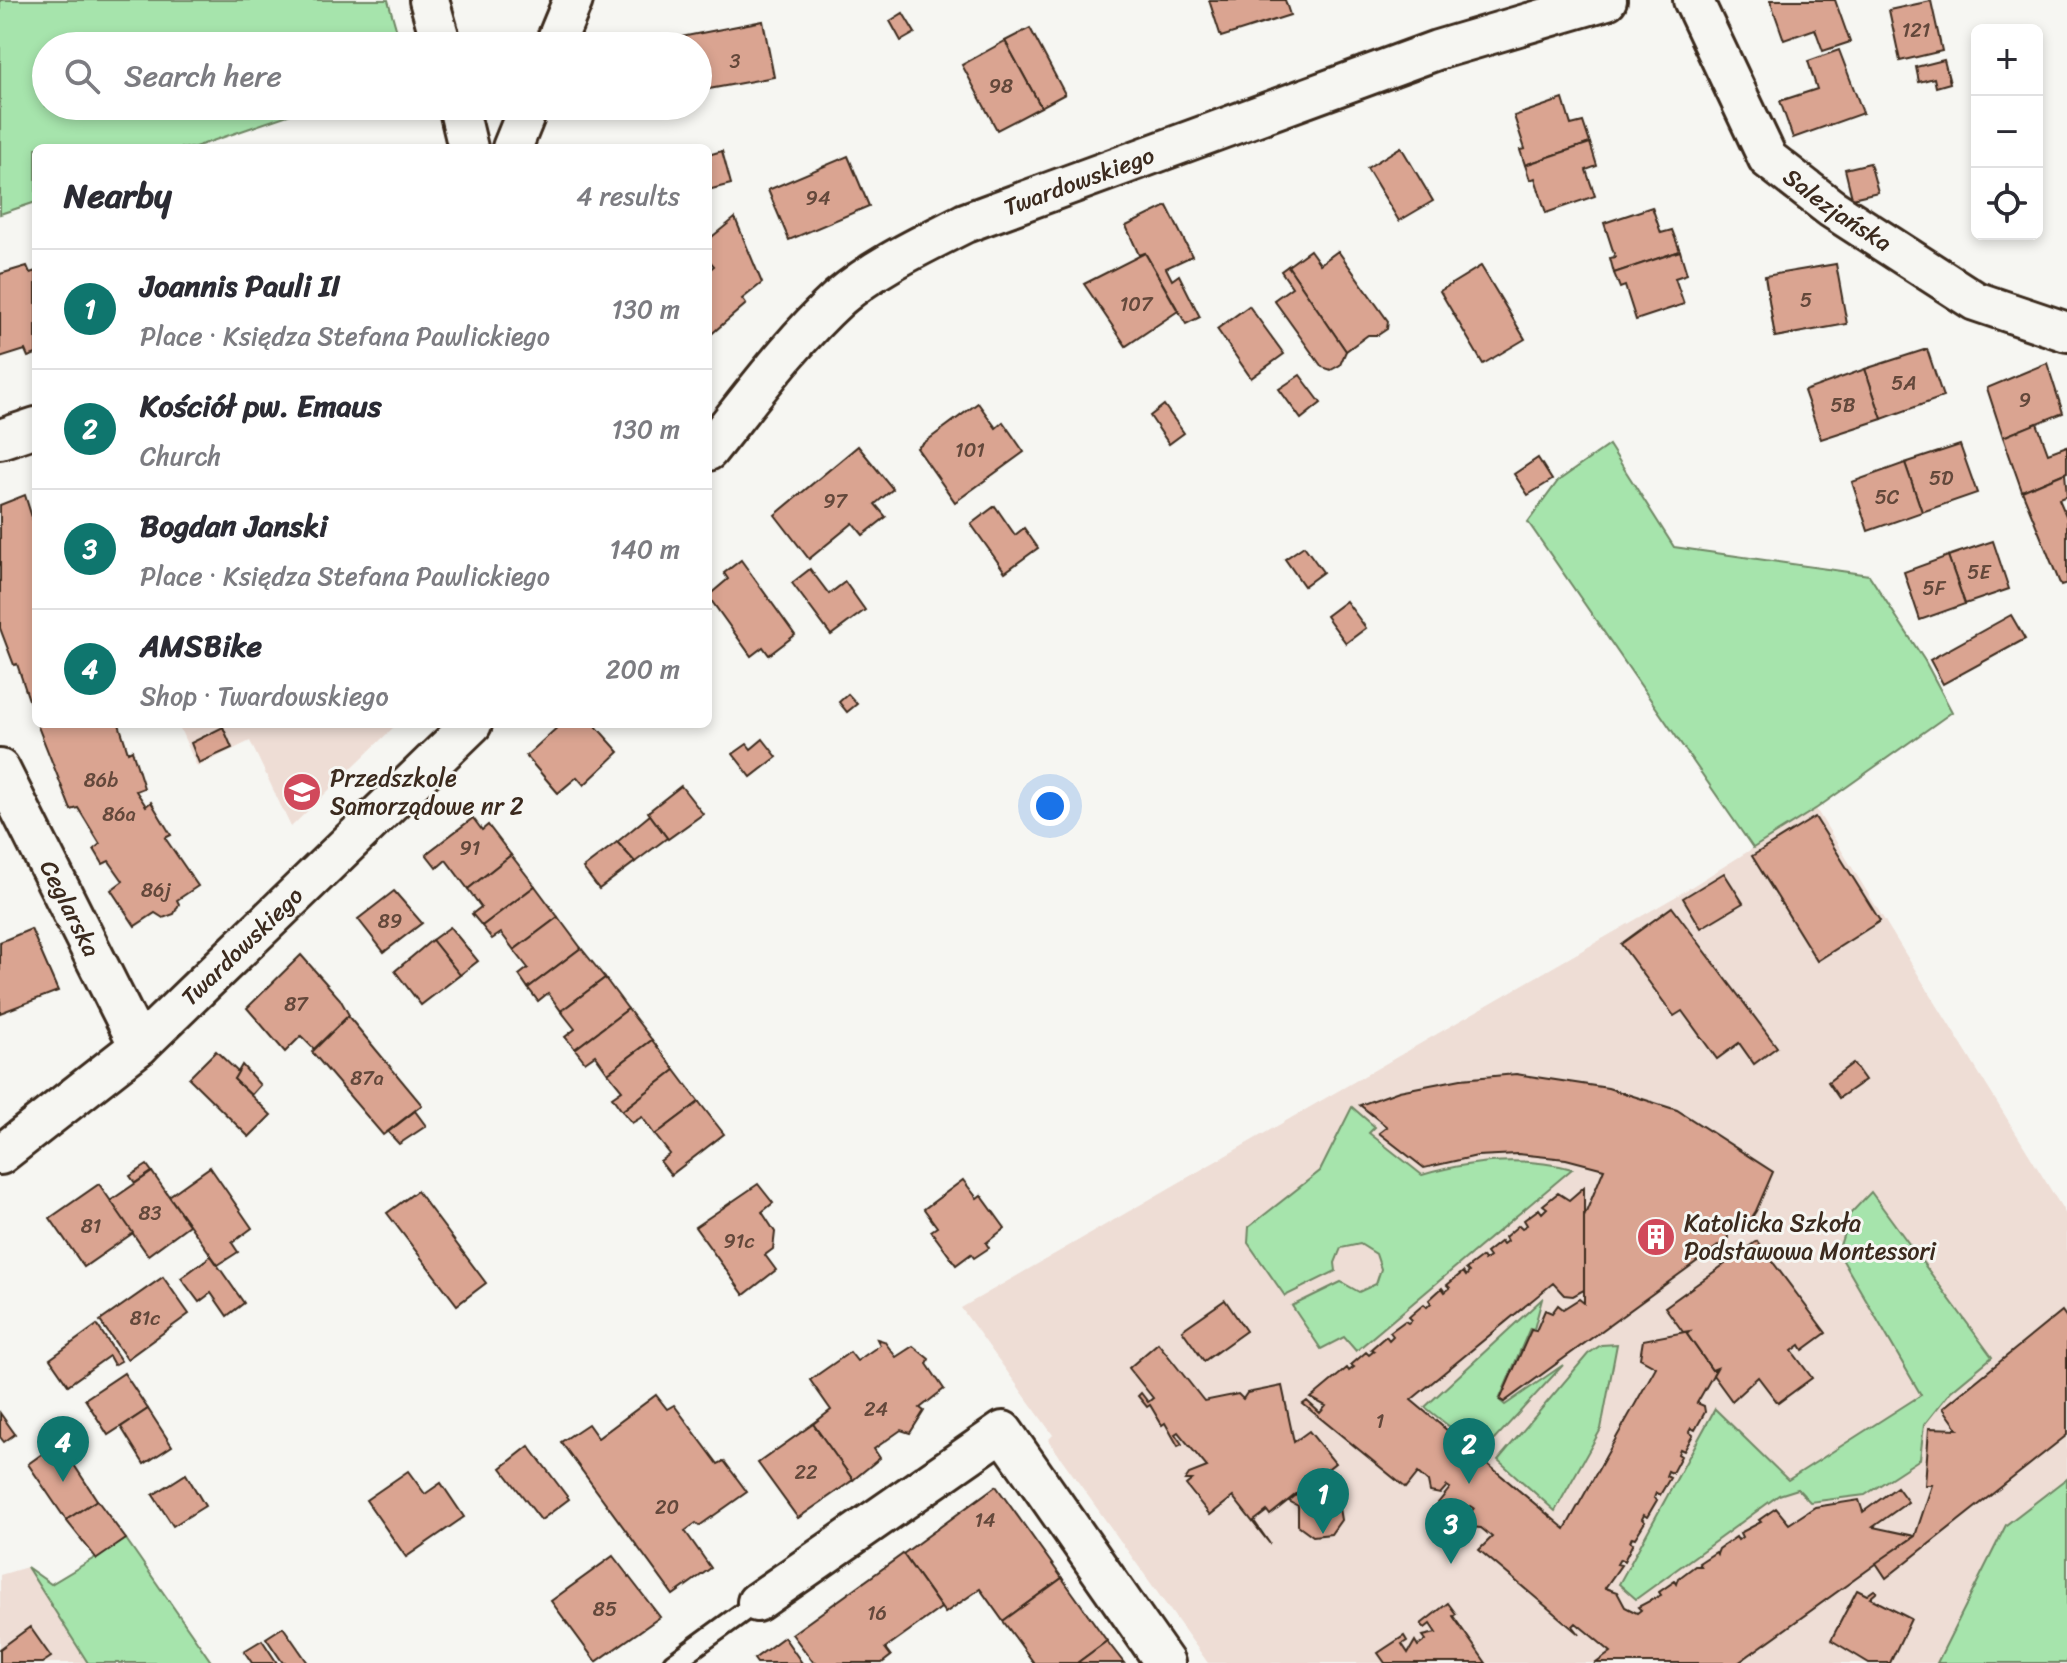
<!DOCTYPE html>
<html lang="en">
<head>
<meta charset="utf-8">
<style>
	body { margin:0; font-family:Sriracha,sans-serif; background:#f2f2f3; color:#2b2b33 }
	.controls { position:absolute; right:24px; top:24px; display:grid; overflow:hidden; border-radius:12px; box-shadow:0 4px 12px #0003 }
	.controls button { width:72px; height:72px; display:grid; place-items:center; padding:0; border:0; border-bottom:2px solid #e1e1e2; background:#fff; color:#2b2b33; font:40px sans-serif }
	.you { position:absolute; left:1050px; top:806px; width:28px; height:28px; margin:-20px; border:6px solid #fff; border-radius:50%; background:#1a73e8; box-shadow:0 0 0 12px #1a73e833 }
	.badge { display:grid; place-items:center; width:52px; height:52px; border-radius:50%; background:#0f766e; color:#fff; font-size:26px; font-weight:700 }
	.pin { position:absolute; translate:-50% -66px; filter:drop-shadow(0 2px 4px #0008) }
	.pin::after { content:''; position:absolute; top:42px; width:28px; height:24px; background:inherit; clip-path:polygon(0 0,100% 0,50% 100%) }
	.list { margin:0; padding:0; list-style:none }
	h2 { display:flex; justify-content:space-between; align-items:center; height:104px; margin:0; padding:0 32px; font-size:34px }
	h2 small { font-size:26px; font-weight:400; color:#7c7c81 }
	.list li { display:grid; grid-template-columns:52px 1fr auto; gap:24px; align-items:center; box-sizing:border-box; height:120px; padding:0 32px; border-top:2px solid #e1e1e2 }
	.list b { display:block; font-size:30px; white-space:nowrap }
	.list p { margin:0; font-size:26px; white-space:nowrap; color:#7c7c81 }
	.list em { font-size:26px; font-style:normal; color:#7c7c81 }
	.icon { flex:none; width:44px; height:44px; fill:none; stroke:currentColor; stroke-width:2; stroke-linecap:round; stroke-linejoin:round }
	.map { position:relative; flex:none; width:2067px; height:1663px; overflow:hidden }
	.search { position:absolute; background:#fff; box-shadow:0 4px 12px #0003; left:32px; top:32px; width:680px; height:88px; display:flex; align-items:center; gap:20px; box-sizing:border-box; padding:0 28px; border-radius:44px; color:#7c7c81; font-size:30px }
	.panel { position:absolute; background:#fff; box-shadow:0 4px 12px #0003; left:32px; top:144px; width:680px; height:584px; border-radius:12px }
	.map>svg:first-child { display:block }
	.built { fill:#eeddd5 }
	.green { fill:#a6e4ac; stroke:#708765; stroke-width:2 }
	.building { fill:#daa491; stroke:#3b2a1e; stroke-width:2 }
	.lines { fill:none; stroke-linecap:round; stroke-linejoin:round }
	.service-casing { stroke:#3b2a1e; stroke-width:24 }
	.minor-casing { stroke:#3b2a1e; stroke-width:44 }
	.service { stroke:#f6f6f2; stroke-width:18 }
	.minor { stroke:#f6f6f2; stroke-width:38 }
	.labels { text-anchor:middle; stroke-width:6; stroke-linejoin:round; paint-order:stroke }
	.number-label { font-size:20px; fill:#63483b }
	.street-label { font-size:24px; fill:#3b2a1e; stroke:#f6f6f2 }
	.poi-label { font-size:24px; fill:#3b2a1e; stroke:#f6f6f2; text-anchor:start }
</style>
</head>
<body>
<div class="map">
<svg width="2067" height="1663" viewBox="0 0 2067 1663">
	<rect width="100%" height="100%" fill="#f6f6f2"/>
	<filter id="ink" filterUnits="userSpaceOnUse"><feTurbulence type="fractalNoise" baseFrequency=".0125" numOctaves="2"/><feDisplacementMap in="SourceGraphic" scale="16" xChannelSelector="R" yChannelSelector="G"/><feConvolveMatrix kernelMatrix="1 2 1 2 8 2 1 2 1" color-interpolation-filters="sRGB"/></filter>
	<g filter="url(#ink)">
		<!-- built -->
		<g class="built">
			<path d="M178,724H397L291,827L250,741L197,767Z"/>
			<path d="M1816,809L2067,1216V1663H1208L1048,1440L1053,1435L961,1308L1675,897Z"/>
			<path d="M27,1567L88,1663H0V1575Z"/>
		</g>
		<!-- green -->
		<g class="green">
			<path d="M0,0H388L401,46H46V106H314L192,148H36V202L0,214Z"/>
			<path d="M1609,445L1674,547L1869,575L1925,661L1952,712L1817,808L1753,848L1528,522L1558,481Z"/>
			<path d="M1352,1107L1375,1127L1369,1133L1422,1175C1470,1161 1523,1156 1572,1169L1356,1351L1344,1337L1321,1349L1292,1306L1341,1282L1359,1292L1376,1284L1381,1269L1376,1254L1360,1244L1341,1248L1335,1263L1336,1271L1285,1296L1248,1243L1249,1227L1320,1171Z"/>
			<path d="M1871,1192L1992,1357L1951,1391L1924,1425L1920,1459L1865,1495L1810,1502L1798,1489L1779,1495L1636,1599L1619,1584L1715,1409L1788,1480L1921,1395L1838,1252L1850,1214Z"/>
			<path d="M1542,1299L1534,1329L1530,1328L1499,1400L1505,1405L1563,1365L1482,1453L1425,1407Z"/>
			<path d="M1617,1344L1601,1429L1555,1511L1498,1460L1588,1354L1601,1345Z"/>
			<path d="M2067,1478V1663H1937L2006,1525Z"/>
			<path d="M126,1539L212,1663H88L27,1567L51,1584Z"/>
		</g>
		<!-- building -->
		<g class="building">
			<path d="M1209,0H1285L1290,15L1221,37Z"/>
			<path d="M1770,0H1835L1850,42L1823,51L1815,29L1784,40Z"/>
			<path d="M1931,1L1942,51L1900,61L1889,10Z"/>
			<path d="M903,13L915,33L901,41L890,21Z"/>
			<path d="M763,21L774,77L698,91V46H683L681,37Z"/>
			<path d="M1030,28L1065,94L1041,107L1005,41Z"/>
			<path d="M1005,41L1041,107L997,130L962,65Z"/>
			<path d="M1839,50L1863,113L1793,138L1780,101L1817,89L1808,61Z"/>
			<path d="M1944,60L1950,83L1936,87L1934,78L1919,82L1916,67Z"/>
			<path d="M1563,99L1571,125L1583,122L1590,143L1525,165L1520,150L1525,149L1514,116Z"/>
			<path d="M1590,143L1597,166L1586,170L1595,196L1546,213L1535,178L1530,180L1525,165Z"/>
			<path d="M1401,147L1433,201L1399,221L1367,168Z"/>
			<path d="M722,151L731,184L708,190V155Z"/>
			<path d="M848,156L869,206L789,240L768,190Z"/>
			<path d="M1870,163L1878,192L1852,198L1845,169Z"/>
			<path d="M1167,206L1192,256L1166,268L1172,280L1179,275L1200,317L1186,324L1145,253L1139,255L1126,226Z"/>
			<path d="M1652,207L1661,233L1672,230L1680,251L1614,273L1610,258L1615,257L1604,223Z"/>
			<path d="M735,218L762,283L742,299L746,304L708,337V271L714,266L708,259V240Z"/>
			<path d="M1310,250L1320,264L1338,251L1388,321L1387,329L1378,335H1368L1346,351L1288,266Z"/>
			<path d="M1680,251L1687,274L1675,278L1684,304L1636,320L1625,286L1620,288L1614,273Z"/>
			<path d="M1145,253L1178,311L1126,346L1084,284Z"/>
			<path d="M1836,264L1847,324L1775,337L1765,276Z"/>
			<path d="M27,266L30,273L36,271V354L28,357L25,350L0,358V274Z"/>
			<path d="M1288,266L1346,351L1340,365L1331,370L1322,367L1274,300L1292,287L1281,271Z"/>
			<path d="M1481,266L1525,339L1483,364L1440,291Z"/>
			<path d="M1249,306L1284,354L1251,378L1217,329Z"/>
			<path d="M1927,349L1943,397L1882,419L1865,369Z"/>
			<path d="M2047,363L2063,413L2003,437L1987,388Z"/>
			<path d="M1865,369L1882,419L1821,439L1804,391Z"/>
			<path d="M1300,375L1321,403L1301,419L1279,389Z"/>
			<path d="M978,403L996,428L1003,422L1024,452L955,502L917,448Z"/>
			<path d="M1164,405L1184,433L1169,444L1150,416Z"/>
			<path d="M2037,423L2048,453L2067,446V472L2022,491L2003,437Z"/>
			<path d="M1960,445L1977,493L1922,512L1905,463Z"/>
			<path d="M858,446L893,489L875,504L886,517L863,535L853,523L809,559L775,515Z"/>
			<path d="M1538,458L1552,480L1528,495L1514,474Z"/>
			<path d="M1905,463L1922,512L1868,531L1852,482Z"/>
			<path d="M2065,473L2067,496L2059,499L2067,518V584L2061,586L2022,491Z"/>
			<path d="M25,495L36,530V721L17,664L14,665L0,628V505Z"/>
			<path d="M995,506L1015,535L1024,528L1038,548L1005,572L971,524Z"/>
			<path d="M1993,541L2009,589L1965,604L1948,556Z"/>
			<path d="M1304,546L1323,572L1304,586L1285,559Z"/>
			<path d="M1948,556L1965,604L1920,620L1904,572Z"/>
			<path d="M741,560L795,635L769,655L763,647L751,656L708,596L728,579L724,573Z"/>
			<path d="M810,569L829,594L845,582L865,610L831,635L792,583Z"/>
			<path d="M1346,601L1366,628L1346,643L1326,616Z"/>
			<path d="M2011,615L2025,639L1943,684L1930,660Z"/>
			<path d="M848,694L857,704L847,712L839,702Z"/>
			<path d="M37,724H119L128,752L132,750L144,788L136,791L146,806L151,802L171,835L165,838L198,886L177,900L179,904L174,914L163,918L155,913L135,926L111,890L123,881L109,861L103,864L94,849L100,844L78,808L71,810Z"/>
			<path d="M561,724H594L619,752L584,785L577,777L558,793L526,756Z"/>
			<path d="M223,727L232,748L199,763L191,743Z"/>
			<path d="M763,739L777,757L751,777L733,754L747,744L751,749Z"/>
			<path d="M681,786L703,814L668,839L648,812Z"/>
			<path d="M650,815L667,838L635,862L617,842Z"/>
			<path d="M1815,817L1880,921L1817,961L1752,856Z"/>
			<path d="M473,818L482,830L488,825L511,855L468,889L446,860L437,868L426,854Z"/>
			<path d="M617,842L635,862L599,889L583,868Z"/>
			<path d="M511,855L535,886L482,926L472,914L481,907L468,889Z"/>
			<path d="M1724,873L1743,903L1701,928L1683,898Z"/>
			<path d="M535,886L558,917L514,950L501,933L492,939L482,926Z"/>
			<path d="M394,891L422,923L384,952L358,919Z"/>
			<path d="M1672,907L1777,1047L1754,1064L1739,1043L1717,1059L1682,1011L1674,1016L1621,944Z"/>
			<path d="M558,917L581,948L528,988L519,975L528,968L514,950Z"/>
			<path d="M450,927L478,961L460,975L432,940Z"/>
			<path d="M31,929L58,991L0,1013V942Z"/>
			<path d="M432,940L460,975L421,1005L395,971Z"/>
			<path d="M581,948L605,978L561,1011L548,993L538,1001L528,988Z"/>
			<path d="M301,955L340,999L349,1015L314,1049L301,1036L285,1052L247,1008Z"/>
			<path d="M605,978L628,1009L575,1049L565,1037L575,1029L561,1011Z"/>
			<path d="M628,1009L652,1040L608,1073L595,1055L585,1062L575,1049Z"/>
			<path d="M348,1016L422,1105L383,1135L312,1052Z"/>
			<path d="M652,1040L675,1070L622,1111L612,1097L622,1090L608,1073Z"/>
			<path d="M216,1051L239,1073L234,1079L271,1115L249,1137L189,1078Z"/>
			<path d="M1853,1063L1865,1080L1839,1098L1828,1082Z"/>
			<path d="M242,1065L260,1085L251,1095L234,1079Z"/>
			<path d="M675,1070L699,1102L655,1135L642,1117L632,1123L622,1111Z"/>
			<path d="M1516,1074L1608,1088L1677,1110L1773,1172L1756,1211L1749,1222L1727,1235L1729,1238L1504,1402L1500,1400L1531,1330L1536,1331L1545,1310L1552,1313L1558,1305L1563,1309L1579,1299L1584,1303V1217L1604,1169L1566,1159L1518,1154L1477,1156L1424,1168L1379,1133L1387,1127L1360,1105L1399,1091L1461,1079Z"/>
			<path d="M699,1102L724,1134L671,1175L660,1161L670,1154L655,1135Z"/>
			<path d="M415,1111L426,1126L399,1144L388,1132Z"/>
			<path d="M147,1165L152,1172L135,1183L130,1176Z"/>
			<path d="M210,1167L252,1228L232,1243L238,1252L218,1265L169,1196Z"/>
			<path d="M152,1172L189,1225L148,1255L110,1201Z"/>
			<path d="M963,1180L977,1198L981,1195L1005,1228L986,1243L989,1248L974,1258L971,1254L956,1265L931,1231L937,1227L924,1209Z"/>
			<path d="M99,1184L133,1233L84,1267L50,1218Z"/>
			<path d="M758,1184L773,1203L762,1212L775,1232L773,1249L765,1255L776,1270L744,1295L695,1227Z"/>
			<path d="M1584,1187V1290L1573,1296L1564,1295L1553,1283L1411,1400L1565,1529L1656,1367L1640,1358L1643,1340L1690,1331L1687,1334L1712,1370L1717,1368L1697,1403L1704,1406L1705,1412L1695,1430L1691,1428L1689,1432L1693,1435L1684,1451L1680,1449L1678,1454L1681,1456L1672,1473L1668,1471L1666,1476L1670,1478L1660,1495L1656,1493L1654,1498L1657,1500L1647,1517L1644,1515L1642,1519L1645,1522L1635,1538L1632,1537L1630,1542L1633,1543L1624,1561L1620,1559L1617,1564L1621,1565L1605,1588L1617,1592L1625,1607L1637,1613L1641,1610L1638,1607L1661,1595L1659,1592L1675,1581L1677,1584L1679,1578L1695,1566H1701L1699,1563L1716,1552L1717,1554L1719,1549L1736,1537L1738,1540L1742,1537L1740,1533L1761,1522L1759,1520L1776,1508L1789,1524L1815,1507L1859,1500L1863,1512L1897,1487L1908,1502L1873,1527L1915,1536L1738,1663H1596L1611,1652L1576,1623L1573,1626L1580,1635L1479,1550L1492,1537L1481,1528L1470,1527L1468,1516L1474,1508L1471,1506L1459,1520L1438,1503L1450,1488L1447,1486L1440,1494L1430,1492L1428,1482L1418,1473L1406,1488L1303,1404L1307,1401L1320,1413L1326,1406L1311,1398L1347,1368L1349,1371L1354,1367L1351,1365L1366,1352L1369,1355L1374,1351L1371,1349L1386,1336L1389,1340L1393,1336L1390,1332L1405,1321L1408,1323L1412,1320L1409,1317L1424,1304L1427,1307L1431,1303L1429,1300L1442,1288L1445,1292L1450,1288L1447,1285L1463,1272L1466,1276L1469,1272L1466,1269L1482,1257L1484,1261L1489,1257L1486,1253L1501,1241L1503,1244L1507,1241L1505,1237L1519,1225L1522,1228L1527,1225L1524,1220L1539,1209L1542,1213L1547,1208L1543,1205L1558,1193L1569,1200Z"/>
			<path d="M417,1191L486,1283L457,1305L387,1213Z"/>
			<path d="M1757,1241L1826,1333L1803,1350L1800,1345L1792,1351L1812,1378L1778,1403L1758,1377L1732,1401L1713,1375L1717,1368L1712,1370L1687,1334L1690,1331L1683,1332L1665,1307Z"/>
			<path d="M211,1256L244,1303L227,1316L211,1293L199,1302L181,1278Z"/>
			<path d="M163,1277L189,1314L127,1359L100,1321Z"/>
			<path d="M1225,1300L1246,1331L1204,1361L1182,1330Z"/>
			<path d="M2062,1311L2067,1318V1435L1886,1578L1876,1563L1915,1536L1932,1485H1925L1929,1428L1958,1429L1943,1408Z"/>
			<path d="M97,1325L121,1361L114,1365L109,1356L68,1385L50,1359Z"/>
			<path d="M877,1339L884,1341L896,1357L913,1346L929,1359L927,1364L944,1389L920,1408L924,1411L910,1433L901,1430L874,1449L880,1458L853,1480L813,1424L831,1410L810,1380L850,1352L857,1361L880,1345Z"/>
			<path d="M1158,1343L1204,1401L1238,1394L1243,1399L1247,1393L1282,1386L1294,1442L1309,1431L1335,1463L1270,1515L1267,1511L1254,1521L1270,1544L1233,1497L1210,1515L1186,1485L1192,1480H1185L1189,1474L1207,1467L1178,1432L1175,1434L1182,1444L1178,1446L1165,1423L1162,1425L1150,1405L1147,1407L1138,1396L1141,1393L1148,1402L1153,1398L1129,1368Z"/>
			<path d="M124,1373L148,1409L108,1435L85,1399Z"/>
			<path d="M656,1395L667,1409L674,1405L718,1464L724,1461L747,1492L699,1526L696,1523L685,1531L711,1568L673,1595L561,1442L588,1424L598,1438Z"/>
			<path d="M148,1409L172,1446L144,1464L121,1427Z"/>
			<path d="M0,1413L15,1434L4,1442L0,1437Z"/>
			<path d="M813,1424L853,1480L798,1518L758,1463Z"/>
			<path d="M59,1442L97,1500L66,1520L28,1464Z"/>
			<path d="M529,1446L569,1499L541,1520L501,1468Z"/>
			<path d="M408,1471L425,1494L441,1483L464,1517L406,1557L366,1500Z"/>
			<path d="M186,1474L205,1506L173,1526L153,1495Z"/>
			<path d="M996,1486L1062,1578L1003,1621L980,1589L945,1613L903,1554Z"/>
			<path d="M1300,1492L1305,1496L1324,1492L1338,1502L1341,1520L1331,1534L1313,1536L1298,1525V1506L1289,1501Z"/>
			<path d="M97,1500L126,1539L97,1559L66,1520Z"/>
			<path d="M903,1554L941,1608L885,1648L891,1656L882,1663H814L792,1634Z"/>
			<path d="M613,1556L660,1617L596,1662L551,1601Z"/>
			<path d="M1062,1578L1107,1641L1077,1663H1034L1003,1621Z"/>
			<path d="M1857,1590L1867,1595L1874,1590L1877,1592L1870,1598L1911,1619L1890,1663H1869L1831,1640Z"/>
			<path d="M1448,1603L1456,1614L1453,1616L1486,1663H1385L1378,1653L1404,1636L1407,1641L1402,1644L1408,1653L1415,1641L1418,1646L1426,1640L1423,1636L1436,1633L1430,1624L1425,1628L1421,1624Z"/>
			<path d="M30,1627L51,1657L42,1663H0V1649Z"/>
			<path d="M283,1627L308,1663H283L266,1638Z"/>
			<path d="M784,1637L802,1663H757L754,1659Z"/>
			<path d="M262,1640L277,1663H252L244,1651Z"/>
			<path d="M1107,1641L1124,1663H1077Z"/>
		</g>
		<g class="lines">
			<!-- service casing -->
			<g class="service-casing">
				<path id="service" d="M673,1663L757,1602"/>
			</g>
			<!-- minor casing -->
			<g class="minor-casing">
				<g id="minor">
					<path d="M429,0L442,46"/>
					<path id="s1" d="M1693,0L1768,159L1831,208L1975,301L2067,332"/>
					<path d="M554,46L573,0"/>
					<path d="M458,106L468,148"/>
					<path d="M512,148L529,106"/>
					<path d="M0,439L36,427"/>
					<path id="s2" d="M708,451C750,399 790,343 839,298C876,266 922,245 965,223L1437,50L1607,0"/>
					<path id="s3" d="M0,769L139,1046"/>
					<path id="s4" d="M0,1155L139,1046L472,724"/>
					<path d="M757,1602L1003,1431L1165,1663"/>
				</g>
			</g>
			<!-- service -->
			<use href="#service" class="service"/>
			<!-- minor -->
			<use href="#minor" class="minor"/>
		</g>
	</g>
	<!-- icons -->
	<defs>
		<g id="school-disc" transform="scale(2)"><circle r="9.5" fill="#d1495b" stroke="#f6f6f2"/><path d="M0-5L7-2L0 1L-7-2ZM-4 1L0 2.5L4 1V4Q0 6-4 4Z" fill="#fff"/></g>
		<g id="building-disc" transform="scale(2)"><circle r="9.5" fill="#d1495b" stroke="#f6f6f2"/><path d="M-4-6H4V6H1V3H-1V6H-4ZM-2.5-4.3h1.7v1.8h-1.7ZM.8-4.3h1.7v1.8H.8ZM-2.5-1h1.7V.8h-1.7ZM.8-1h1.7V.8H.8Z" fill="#fff"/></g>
	</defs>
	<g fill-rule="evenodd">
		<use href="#school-disc" x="302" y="792"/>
		<use href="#building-disc" x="1656" y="1237"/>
	</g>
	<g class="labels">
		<!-- number labels -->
		<g class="number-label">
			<text x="1916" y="37">121</text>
			<text x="735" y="68">3</text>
			<text x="1001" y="93">98</text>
			<text x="818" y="205">94</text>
			<text x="1806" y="307">5</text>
			<text x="1136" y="311">107</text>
			<text x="1904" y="390">5A</text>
			<text x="2025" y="407">9</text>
			<text x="1843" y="412">5B</text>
			<text x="970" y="457">101</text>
			<text x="1941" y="485">5D</text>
			<text x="1887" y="504">5C</text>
			<text x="835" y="508">97</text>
			<text x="1979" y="579">5E</text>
			<text x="1934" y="595">5F</text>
			<text x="101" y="787">86b</text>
			<text x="119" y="821">86a</text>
			<text x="470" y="855">91</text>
			<text x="156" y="897">86j</text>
			<text x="390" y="928">89</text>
			<text x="296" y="1011">87</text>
			<text x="367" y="1085">87a</text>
			<text x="150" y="1220">83</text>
			<text x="91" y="1233">81</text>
			<text x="739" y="1248">91c</text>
			<text x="145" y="1325">81c</text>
			<text x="876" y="1416">24</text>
			<text x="1380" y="1428">1</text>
			<text x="806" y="1479">22</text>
			<text x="667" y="1514">20</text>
			<text x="985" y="1527">14</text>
			<text x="605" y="1616">85</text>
			<text x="877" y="1620">16</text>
		</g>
		<!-- street labels -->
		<g class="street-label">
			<text dy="8" stroke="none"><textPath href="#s2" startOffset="470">Twardowskiego</textPath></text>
			<text dy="8" stroke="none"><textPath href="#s1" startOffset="262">Salezjańska</textPath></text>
			<text dy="8" stroke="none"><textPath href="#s3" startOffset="156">Ceglarska</textPath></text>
			<text dy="8" stroke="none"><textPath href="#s4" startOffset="320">Twardowskiego</textPath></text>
		</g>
		<!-- poi labels -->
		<g class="poi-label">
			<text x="330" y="786">Przedszkole<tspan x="330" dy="28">Samorządowe nr 2</tspan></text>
			<text x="1684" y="1231">Katolicka Szkoła<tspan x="1684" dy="28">Podstawowa Montessori</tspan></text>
		</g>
	</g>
</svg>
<div class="controls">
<button>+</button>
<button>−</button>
<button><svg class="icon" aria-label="locate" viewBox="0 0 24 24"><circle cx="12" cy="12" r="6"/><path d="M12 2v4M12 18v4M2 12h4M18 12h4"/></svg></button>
</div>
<div class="you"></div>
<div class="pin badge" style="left:1323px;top:1534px">1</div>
<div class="pin badge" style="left:1469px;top:1484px">2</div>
<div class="pin badge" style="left:1451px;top:1564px">3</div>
<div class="pin badge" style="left:63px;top:1482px">4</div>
<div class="search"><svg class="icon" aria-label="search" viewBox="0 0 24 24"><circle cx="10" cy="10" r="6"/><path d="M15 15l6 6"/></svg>Search here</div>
<section class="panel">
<h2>Nearby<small>4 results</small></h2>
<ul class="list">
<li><span class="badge">1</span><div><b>Joannis Pauli II</b><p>Place · Księdza Stefana Pawlickiego</p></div><em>130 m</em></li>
<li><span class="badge">2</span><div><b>Kościół pw. Emaus</b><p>Church</p></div><em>130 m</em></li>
<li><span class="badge">3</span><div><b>Bogdan Janski</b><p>Place · Księdza Stefana Pawlickiego</p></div><em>140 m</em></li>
<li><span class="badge">4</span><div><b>AMSBike</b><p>Shop · Twardowskiego</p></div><em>200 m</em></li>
</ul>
</section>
</div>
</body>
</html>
